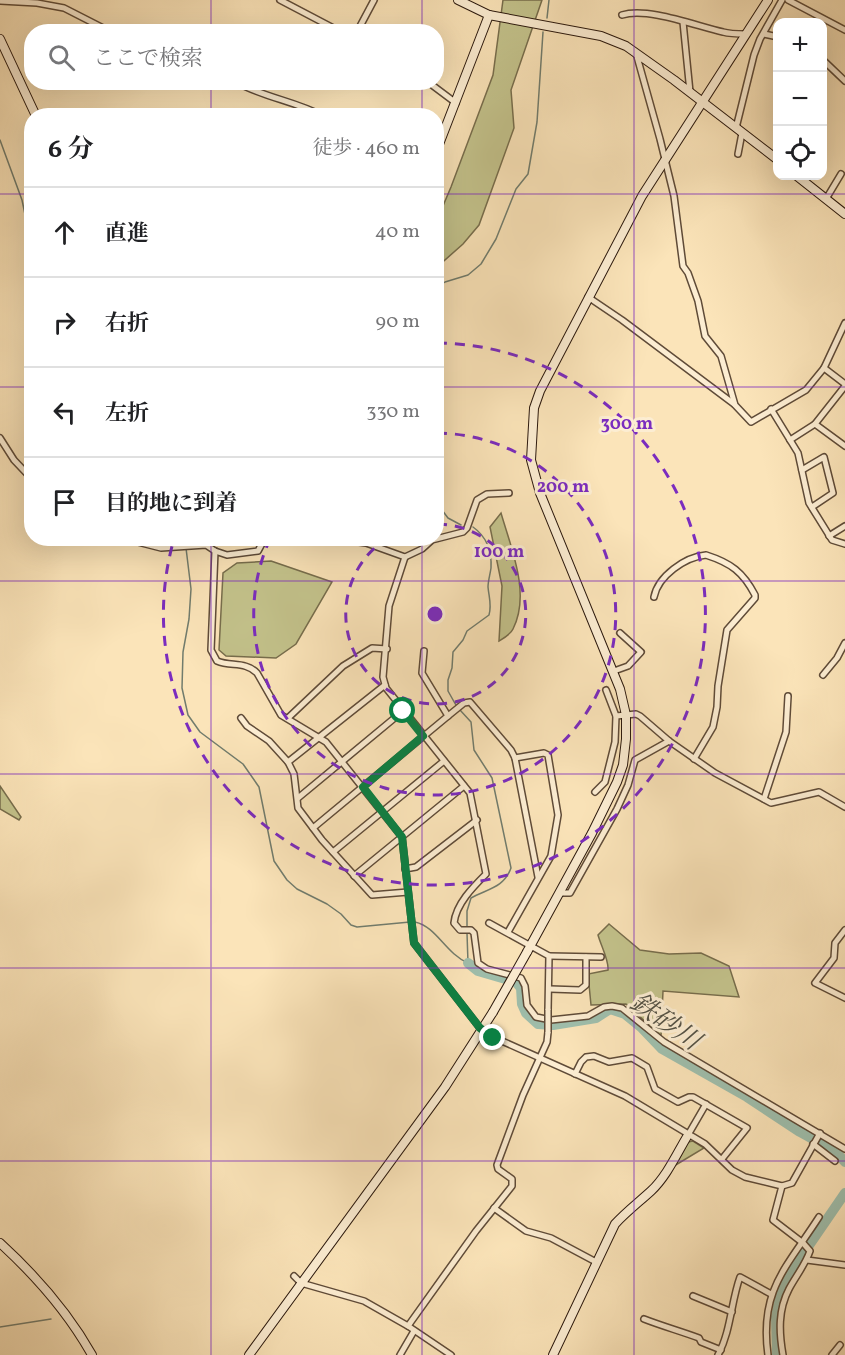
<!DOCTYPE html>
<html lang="ja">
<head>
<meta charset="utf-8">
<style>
	body { margin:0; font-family:Vollkorn,"Noto Serif JP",serif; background:#f2f2f2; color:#202124 }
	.controls { position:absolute; right:18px; top:18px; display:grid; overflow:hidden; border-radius:12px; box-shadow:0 6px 24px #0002 }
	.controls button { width:54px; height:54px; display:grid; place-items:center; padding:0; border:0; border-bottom:2px solid #e0e0e0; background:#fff; color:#202124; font:30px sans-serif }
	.stop { position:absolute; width:18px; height:18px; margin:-14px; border:4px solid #0b8043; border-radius:50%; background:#fff }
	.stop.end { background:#0b8043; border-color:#fff; box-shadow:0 2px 6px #0008 }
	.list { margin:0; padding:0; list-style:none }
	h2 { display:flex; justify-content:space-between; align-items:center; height:78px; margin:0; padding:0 24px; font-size:26px }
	h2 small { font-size:20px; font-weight:400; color:#757577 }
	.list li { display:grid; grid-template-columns:39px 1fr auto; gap:18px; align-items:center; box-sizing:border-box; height:90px; padding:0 24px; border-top:2px solid #e0e0e0 }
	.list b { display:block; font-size:22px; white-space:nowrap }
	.list em { font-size:20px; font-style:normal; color:#757577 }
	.icon { flex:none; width:33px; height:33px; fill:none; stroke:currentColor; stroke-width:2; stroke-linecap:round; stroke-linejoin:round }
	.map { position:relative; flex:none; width:845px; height:1355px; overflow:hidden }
	.search { position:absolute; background:#fff; box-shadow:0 6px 24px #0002; left:24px; top:24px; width:420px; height:66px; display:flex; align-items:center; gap:15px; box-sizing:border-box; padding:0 21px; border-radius:24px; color:#757577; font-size:22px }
	.panel { position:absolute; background:#fff; box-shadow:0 6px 24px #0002; left:24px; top:108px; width:420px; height:438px; border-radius:24px }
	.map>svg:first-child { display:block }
	.green { fill:#c3c28b; stroke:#776d4c; stroke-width:1.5 }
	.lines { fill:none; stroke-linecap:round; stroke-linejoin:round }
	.stream { stroke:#717c6d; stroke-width:1.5 }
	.river { stroke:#9fbfad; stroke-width:10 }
	.street-casing { stroke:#5f4b38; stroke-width:8 }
	.secondary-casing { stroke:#2b180d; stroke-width:10 }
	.street { stroke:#fcedd2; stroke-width:5 }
	.secondary { stroke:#fcedd2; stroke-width:8 }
	.street-bridge-casing { stroke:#5f4b38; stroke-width:8; stroke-linecap:butt }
	.secondary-bridge-casing { stroke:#2b180d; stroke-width:10; stroke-linecap:butt }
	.street-bridge { stroke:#fcedd2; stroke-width:5 }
	.secondary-bridge { stroke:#fcedd2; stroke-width:8 }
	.route { stroke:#0b8043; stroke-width:8 }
	.grid { fill:none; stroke:#7b2cbf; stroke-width:1.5; stroke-opacity:0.55 }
	.ring { fill:none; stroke:#7b2cbf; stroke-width:3; stroke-dasharray:10 8 }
	.labels { text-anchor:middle; stroke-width:6; stroke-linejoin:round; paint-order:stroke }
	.water-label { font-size:26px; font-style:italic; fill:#545245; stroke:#fcedd2 }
	.centre { fill:#7b2cbf; stroke:#fcedd2; stroke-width:3 }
	.ring-label { font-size:18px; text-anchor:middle; font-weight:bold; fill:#7b2cbf; stroke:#fcedd2; stroke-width:6; stroke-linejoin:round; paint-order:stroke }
</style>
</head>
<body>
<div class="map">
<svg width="845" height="1355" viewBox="0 0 845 1355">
	<rect width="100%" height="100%" fill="#fbe4b9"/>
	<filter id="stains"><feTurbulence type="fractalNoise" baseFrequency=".00333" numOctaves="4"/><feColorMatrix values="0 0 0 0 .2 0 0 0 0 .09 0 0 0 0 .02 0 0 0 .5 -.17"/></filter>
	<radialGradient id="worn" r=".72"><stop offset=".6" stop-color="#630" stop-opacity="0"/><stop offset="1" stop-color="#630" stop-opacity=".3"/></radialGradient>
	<!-- green -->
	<g class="green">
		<path d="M503,0H542L511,90L514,128L479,225L463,244L437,267V220L451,187L493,75Z"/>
		<path d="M501,513C511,548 531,594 513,629C511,634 504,638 499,641L502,586L490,527Z"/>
		<path d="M271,561L332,582L296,644L276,658L226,656L219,650L223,573L237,563Z"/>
		<path d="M0,786L21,817L19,820L0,809Z"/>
		<path d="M609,924L640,950L669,954L701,953L729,966L739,997L663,991L661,1036L626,1004L591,1005L588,974L608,970C609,960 601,946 598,935Z"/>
		<path d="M693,1141L704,1148L674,1166L688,1142Z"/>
	</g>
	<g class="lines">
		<!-- stream -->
		<g class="stream">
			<path d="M547,18L549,0"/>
			<path d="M0,140L22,200L32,248"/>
			<path d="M32,285L29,308L32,316"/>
			<path d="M436,288L445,282L468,275L481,264L496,239L516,189L528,174L537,122L543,32"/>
			<path d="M436,416C445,426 443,435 436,446"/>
			<path d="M436,502L448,518L461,525"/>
			<path d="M186,548L191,589L189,619L183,652L182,688L188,715L200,732L243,764L259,787L274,861L287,880L297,889L327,904L341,914L351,925L357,927L410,922"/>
			<path d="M457,707L448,691V680L452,668L453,652L463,640L467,631L489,615C492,605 489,598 488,587C488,581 490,575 491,568C492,551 487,537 473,527"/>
			<path d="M460,710L471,722L474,750L492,778L511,868C504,888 487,889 471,898L467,911V929"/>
			<path d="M415,922C437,927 445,953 468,963L467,933"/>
			<path d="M0,1327L51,1319"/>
		</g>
		<!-- river -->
		<g class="river">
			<path d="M468,963L478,971L516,982L521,988L522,1004L526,1013L538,1024L553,1025L596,1018L610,1009L625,1014L641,1027L662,1049L747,1097L800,1132L836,1152L845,1162"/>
			<path d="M777,1355L776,1317L782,1287L799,1260L845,1193"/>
		</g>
		<!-- street casing -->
		<g class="street-casing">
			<g id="street">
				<path d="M280,0L341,32"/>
				<path d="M788,0L845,30"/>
				<path d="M0,1L37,3L64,8L111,32"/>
				<path d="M622,15C648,7 696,26 723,32C730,34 739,34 746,34"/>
				<path d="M683,22L690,92"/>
				<path d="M357,32L374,0"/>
				<path d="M764,34L778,37"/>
				<path d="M636,53L660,139L674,196L683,266L688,273L698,301L705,336L721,356L735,405L751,422L806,390L824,368L845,323"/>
				<path d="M822,59L845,81"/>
				<path d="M236,82C265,98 295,101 323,116"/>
				<path d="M428,82L456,103"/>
				<path d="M736,128L754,55L760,39L782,0"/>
				<path d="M738,154L742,133"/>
				<path d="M826,199L841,174"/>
				<path d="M588,297L622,320L734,404"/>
				<path d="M824,368L845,384"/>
				<path d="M771,409L798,453L809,503L832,540L845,544"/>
				<path d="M815,424L845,386"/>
				<path d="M0,438L14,460L32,479"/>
				<path d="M790,440L815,424L845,446"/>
				<path d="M802,470L824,457L833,493L812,507"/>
				<path d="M829,536L845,526"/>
				<path d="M122,538L161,548L206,545L215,551L227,555L258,551L265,538"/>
				<path d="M330,538L366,543L405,557L422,549L432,540L463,532L467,528L477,500L487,494L509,493"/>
				<path d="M215,551L211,650L217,661C231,667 245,661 257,673L281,715L326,742L402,837L414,943L480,1028L493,1037L625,1096L705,1144L732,1170L745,1177L782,1186L773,1220L803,1243L810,1251C805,1265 796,1276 789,1289C778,1310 779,1332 783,1355"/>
				<path d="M405,557L389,606L383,677L386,688L470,793L486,874C473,887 456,904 454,923L460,930H471L474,933L478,963L487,969L521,978L525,986L527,1005L536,1017L551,1020L588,1016L604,1007L612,1006L622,1008L664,1042L845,1149"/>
				<path d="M654,597C658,576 685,557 706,555C731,563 743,572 755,595V598L727,630L718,686L717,707L713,727L694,759"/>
				<path d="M424,651L422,673L448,716"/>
				<path d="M614,671L628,666L641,652L620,633"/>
				<path d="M823,675L837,658L845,643"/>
				<path d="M616,716L636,714L640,716L669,741L715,773L771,803L819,792L845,807"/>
				<path d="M241,718L247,726L269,741L288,762L294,774L298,808L322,840L372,895L408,892"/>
				<path d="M288,718L343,666L372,648L387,649"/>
				<path d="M288,762L385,685"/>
				<path d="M595,792L605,782L615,742L616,716L606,690"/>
				<path d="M298,798L403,711"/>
				<path d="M764,799L786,732L788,696"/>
				<path d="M313,828L448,716L464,703L470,702L511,750L515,758L538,877"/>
				<path d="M333,852L444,761"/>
				<path d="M405,869L416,867L477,820"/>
				<path d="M354,876L464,786"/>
				<path d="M559,893H570L617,809L628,785L635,760L669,741"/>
				<path d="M489,923L549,956L548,1010"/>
				<path d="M845,930L835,943L834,958L815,983L845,998"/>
				<path d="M508,932L551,856L558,815L548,755L544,753L515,758"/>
				<path d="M549,956L601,957"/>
				<path d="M550,989L580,990L586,985V957"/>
				<path d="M575,1074L581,1062L586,1057L594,1056L609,1062L632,1058L647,1067L655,1089L678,1102L689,1097H693L747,1128L722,1159"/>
				<path d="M688,1135L706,1104"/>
				<path d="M813,1144L835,1161"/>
				<path d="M782,1186L792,1183L820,1133"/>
				<path d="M494,1208L526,1231L551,1238L596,1262"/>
				<path d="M807,1260L845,1265"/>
				<path d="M294,1276L301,1283L364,1301L408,1326L451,1355"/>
				<path d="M693,1296L732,1312"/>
				<path d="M644,1319C662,1326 680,1331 699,1338L701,1342L721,1350"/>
				<path d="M408,1326L476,1231L512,1186V1179L498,1169L497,1165L523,1095L547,1042L548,1032"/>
				<path d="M400,1355L414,1331"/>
				<path d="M718,1355C731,1331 731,1302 740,1277L771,1294"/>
				<path d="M768,1355C759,1290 787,1267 819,1217"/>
				<path d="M832,1355L840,1345"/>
			</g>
		</g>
		<!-- secondary casing -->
		<g class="secondary-casing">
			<g id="secondary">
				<path d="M458,0L489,15L601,36L626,46L674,80L778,160"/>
				<path d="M0,39L36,116"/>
				<path d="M436,152L489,15"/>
				<path d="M797,176L845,214"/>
				<path d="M527,952L592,833L617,782L623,765L626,739V715L620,689L540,493L531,460L534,408L540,391L642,196L768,0"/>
				<path d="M0,1243C35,1275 69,1314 92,1355"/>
				<path d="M249,1355L445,1087L493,1012"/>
				<path d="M553,1355L615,1224C626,1212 639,1202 651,1191C667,1176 677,1153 688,1135"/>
			</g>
		</g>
		<!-- street -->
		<use href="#street" class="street"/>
		<!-- secondary -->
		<use href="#secondary" class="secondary"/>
		<!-- street-bridge casing -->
		<g class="street-bridge-casing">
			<path id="street-bridge" d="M548,1032V1010"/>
		</g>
		<!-- secondary-bridge casing -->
		<g class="secondary-bridge-casing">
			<path id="secondary-bridge" d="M493,1012L527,952"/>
		</g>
		<!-- street-bridge -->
		<use href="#street-bridge" class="street-bridge"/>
		<!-- secondary-bridge -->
		<use href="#secondary-bridge" class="secondary-bridge"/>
	</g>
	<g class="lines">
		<!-- route -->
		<path class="route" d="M403,711L423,736L363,787L402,837L414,943L480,1028L493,1038"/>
	</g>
	<!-- grid -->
	<path class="grid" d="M211,0V32M422,0V32M634,0V1355M211,82V116M422,82V116M0,194H32M436,194H845M0,387H32M436,387H845M211,538V1355M422,538V1355M0,581H845M0,774H845M0,968H845M0,1161H845"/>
	<!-- distance rings -->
	<g class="ring">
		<path d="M437 524A90 90 0 1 1 386 539"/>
		<path d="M437 433A181 181 0 1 1 270 539"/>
		<path d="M437 343A271 271 0 1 1 174 539"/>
	</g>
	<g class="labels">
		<!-- water labels -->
		<g class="water-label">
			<text transform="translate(666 1021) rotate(35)" y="9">鉄砂川</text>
		</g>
	</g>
	<circle cx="435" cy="614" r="9" class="centre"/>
	<g class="ring-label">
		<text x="627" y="429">300 m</text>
		<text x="563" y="492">200 m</text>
		<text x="499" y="557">100 m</text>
	</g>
	<rect width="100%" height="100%" filter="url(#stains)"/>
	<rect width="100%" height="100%" fill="url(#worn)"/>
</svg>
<div class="controls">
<button>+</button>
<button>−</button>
<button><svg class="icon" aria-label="locate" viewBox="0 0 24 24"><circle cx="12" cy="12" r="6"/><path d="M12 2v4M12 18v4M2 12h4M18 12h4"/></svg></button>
</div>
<div class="stop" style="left:403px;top:711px"></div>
<div class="stop end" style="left:493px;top:1038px"></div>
<div class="search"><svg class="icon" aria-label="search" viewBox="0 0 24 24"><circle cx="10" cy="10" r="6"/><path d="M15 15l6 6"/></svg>ここで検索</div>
<section class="panel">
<h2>6 分<small>徒歩 · 460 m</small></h2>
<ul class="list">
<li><svg class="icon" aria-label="ahead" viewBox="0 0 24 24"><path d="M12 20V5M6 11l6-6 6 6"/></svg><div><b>直進</b></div><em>40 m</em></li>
<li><svg class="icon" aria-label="right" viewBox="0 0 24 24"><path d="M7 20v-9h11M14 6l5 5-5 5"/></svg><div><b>右折</b></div><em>90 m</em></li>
<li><svg class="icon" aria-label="left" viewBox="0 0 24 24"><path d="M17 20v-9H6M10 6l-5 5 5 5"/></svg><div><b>左折</b></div><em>330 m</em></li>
<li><svg class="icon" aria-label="arrive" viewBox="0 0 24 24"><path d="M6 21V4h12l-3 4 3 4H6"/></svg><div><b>目的地に到着</b></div></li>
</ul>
</section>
</div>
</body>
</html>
